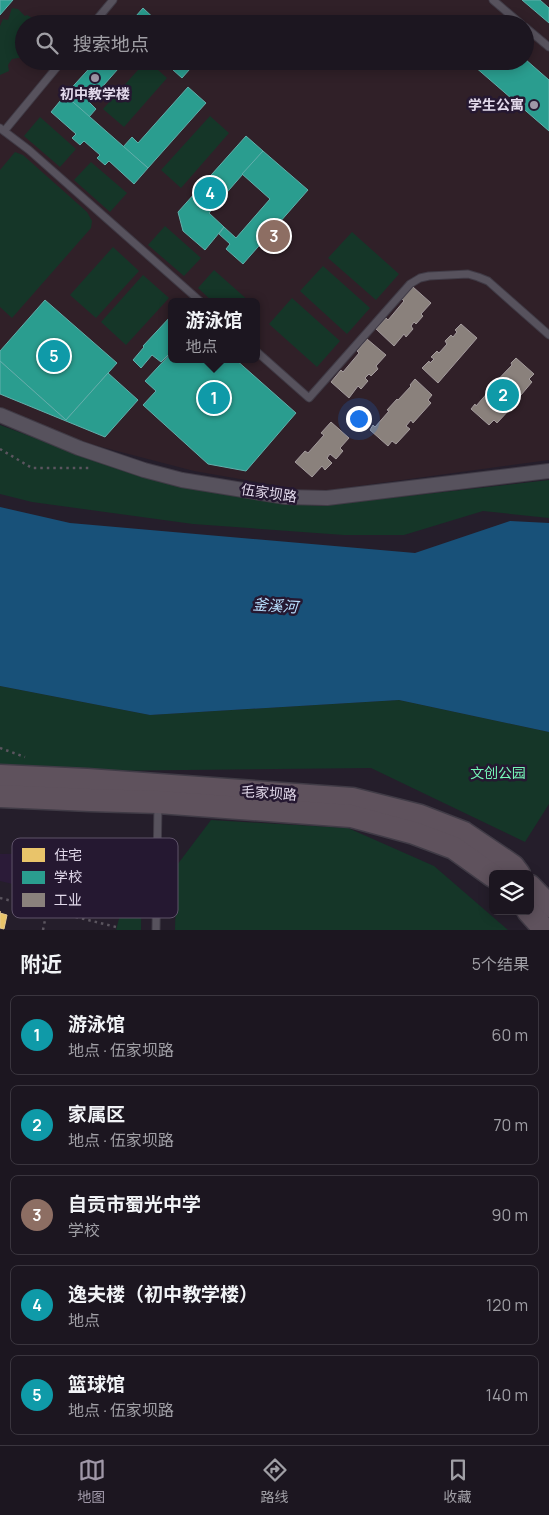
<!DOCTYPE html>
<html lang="zh">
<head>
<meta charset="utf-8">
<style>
	body { margin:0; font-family:Manrope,"Noto Sans SC",sans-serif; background:#29232d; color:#f1f3f6 }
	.controls { position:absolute; right:15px; bottom:15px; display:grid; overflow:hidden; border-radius:8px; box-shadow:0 2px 12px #0003 }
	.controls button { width:45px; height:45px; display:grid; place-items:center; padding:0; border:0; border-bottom:1px solid #3a353e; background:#1c1620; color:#f1f3f6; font:25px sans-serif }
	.you { position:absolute; left:358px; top:418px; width:18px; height:18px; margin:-12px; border:4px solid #fff; border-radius:50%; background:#1a73e8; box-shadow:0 0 0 8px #1a73e833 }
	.badge { display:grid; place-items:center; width:32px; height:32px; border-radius:50%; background:#a098a8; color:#fff; font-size:16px; font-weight:700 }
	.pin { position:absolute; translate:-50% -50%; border:2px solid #fff; box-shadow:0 1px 5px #0006 }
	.popup { position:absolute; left:168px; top:298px; width:92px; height:65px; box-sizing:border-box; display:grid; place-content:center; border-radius:8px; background:#1c1620; filter:drop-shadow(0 1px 4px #0005); font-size:16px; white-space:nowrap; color:#a09fa5 }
	.popup b { font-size:19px; color:#f1f3f6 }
	.popup::after { content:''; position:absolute; left:50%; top:100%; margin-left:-10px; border:10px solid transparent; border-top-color:#1c1620 }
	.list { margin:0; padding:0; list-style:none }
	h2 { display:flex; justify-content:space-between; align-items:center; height:65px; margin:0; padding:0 20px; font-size:21px }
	h2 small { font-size:16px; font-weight:400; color:#a09fa5 }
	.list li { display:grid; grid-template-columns:32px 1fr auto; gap:15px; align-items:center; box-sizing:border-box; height:80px; margin:0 10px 10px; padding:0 10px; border:1px solid #3a353e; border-radius:8px }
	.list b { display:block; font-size:19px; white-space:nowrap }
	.list p { margin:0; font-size:16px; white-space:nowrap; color:#a09fa5 }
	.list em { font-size:16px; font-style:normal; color:#a09fa5 }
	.icon { flex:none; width:28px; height:28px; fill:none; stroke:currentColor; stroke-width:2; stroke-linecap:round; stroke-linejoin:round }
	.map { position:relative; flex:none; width:549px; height:930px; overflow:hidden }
	.search { position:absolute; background:#1c1620; box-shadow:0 2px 12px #0003; left:15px; right:15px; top:15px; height:55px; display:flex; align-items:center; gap:12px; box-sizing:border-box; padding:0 18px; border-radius:28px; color:#a09fa5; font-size:19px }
	.sheet { height:515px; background:#1c1620 }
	nav { display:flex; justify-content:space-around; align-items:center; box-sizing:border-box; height:70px; border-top:1px solid #3a353e; background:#1c1620; font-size:14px; color:#a09fa5 }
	nav a { display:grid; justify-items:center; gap:2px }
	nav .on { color:#a098a8 }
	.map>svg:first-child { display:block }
	.built { fill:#2b1b38 }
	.education { fill:#302028; fill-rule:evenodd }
	.green { fill:#153628 }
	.water { fill:#185179 }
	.homes { fill:#e9c46a; stroke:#e7ca91 }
	.schools { fill:#2a9d8f; stroke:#61afab }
	.industry { fill:#8a817c; stroke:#a49b9d }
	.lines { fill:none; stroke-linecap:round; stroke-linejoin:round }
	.lane-casing { stroke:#403b46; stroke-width:9 }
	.street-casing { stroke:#403b46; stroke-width:16 }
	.primary-casing { stroke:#403b46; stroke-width:25 }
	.path { stroke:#5b555f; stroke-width:2.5; stroke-dasharray:2.5 4; stroke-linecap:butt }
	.lane { stroke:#57525d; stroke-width:7 }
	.street { stroke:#57525d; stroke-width:14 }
	.primary { stroke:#5f525d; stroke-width:22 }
	.poi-dot { fill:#a098a8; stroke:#251831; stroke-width:2 }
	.labels { text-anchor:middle; stroke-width:5; stroke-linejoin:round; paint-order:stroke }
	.poi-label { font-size:14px; font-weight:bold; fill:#e2d9eb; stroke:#251831 }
	.street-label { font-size:14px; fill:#e2d9eb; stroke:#251831 }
	.park-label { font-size:14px; fill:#76f7b8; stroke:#251831 }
	.water-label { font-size:15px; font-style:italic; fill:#b8defd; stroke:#251831 }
	.key { fill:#251831; stroke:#5e5269; stroke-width:1 }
	.key-label { font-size:14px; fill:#e2d9eb }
</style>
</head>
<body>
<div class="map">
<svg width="549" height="930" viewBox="0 0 549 930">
	<rect width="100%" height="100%" fill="#251e2b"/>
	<!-- built -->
	<path class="built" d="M71,853L120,898V910L0,881V854Z"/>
	<!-- education -->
	<path class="education" d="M0,0H549V460L314,492L194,471L90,444L0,410ZM24,24H525V61H24ZM172,302H256V359H172Z"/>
	<!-- green -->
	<g class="green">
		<path d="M12,8L18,9L25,16L27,15L34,19L38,17L44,24H24V57L12,59L8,65L9,71L0,75V26L3,19L8,20Z"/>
		<path d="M146,61H148L167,78L124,127L103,109Z"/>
		<path d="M210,116L229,133L181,188L161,170Z"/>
		<path d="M40,117L76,149L60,167L24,136Z"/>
		<path d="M15,152L23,155L87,212L92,221L91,228L12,318L0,307V170Z"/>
		<path d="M91,162L127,193L110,212L74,180Z"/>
		<path d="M165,226L201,258L184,276L148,245Z"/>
		<path d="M352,232L399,274L376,300L328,258Z"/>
		<path d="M113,247L139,271L96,318L70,295Z"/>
		<path d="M323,266L370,308L347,334L300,291Z"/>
		<path d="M214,270L250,302H213L198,288Z"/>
		<path d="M143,275L169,298L126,345L101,322Z"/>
		<path d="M292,298L340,341L317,367L269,324Z"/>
		<path d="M0,425L121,470L217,493L271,502L321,506L549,480V518L483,511L404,535H344L193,524L32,502L0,494Z"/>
		<path d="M0,686L150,715L399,700L549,732V804L525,842L371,768L90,771L0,765Z"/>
		<path d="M211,820L348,828L434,866L508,930H175L177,865Z"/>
		<path d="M142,850L141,930H116L121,911L120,910V898L72,852Z"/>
	</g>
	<!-- water -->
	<path class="water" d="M0,507L70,523L415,553L510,521L549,523V732L399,700L150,715L0,686Z"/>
	<!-- homes -->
	<path class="homes" d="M0,911V913L7,915L4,929L0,928Z"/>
	<!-- schools -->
	<g class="schools">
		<path d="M0,0H13L0,15Z"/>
		<path d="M522,0H540L549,8V23Z"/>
		<path d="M143,8L160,24H129Z"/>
		<path d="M525,59L549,80V131L474,66L478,61H525Z"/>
		<path d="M96,61H125L89,102L96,109L89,117L65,95Z"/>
		<path d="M163,61H197L182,78Z"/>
		<path d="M188,87L206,103L148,168L123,147L132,137L138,143Z"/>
		<path d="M65,95L148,168L134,184L109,161L105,165L97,158L100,155L84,141L80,145L72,138L76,134L51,112Z"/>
		<path d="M246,136L263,151L209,213L224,227L205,250L183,231L178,212Z"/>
		<path d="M263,151L308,190L243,264L226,249L230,244L219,234L224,227L236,238L270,199L242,174Z"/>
		<path d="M45,300L117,363L66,420L0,361V351Z"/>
		<path d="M171,316L172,332L168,336L172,339V351L161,362L152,355L141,368L133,360L144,347L143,346Z"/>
		<path d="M172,352V359H235L296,413L246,471L208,464L143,405L156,391L145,381Z"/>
		<path d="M0,361L66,420L108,373L138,400L105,437L0,394Z"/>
	</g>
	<!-- industry -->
	<g class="industry">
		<path d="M413,287L431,303L421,314L423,316L416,324L414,322L411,326L413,329L406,337L404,334L394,346L376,329L386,318L388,320L404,301L402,299Z"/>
		<path d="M461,324L477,338L438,383L422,368L429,361L430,363L434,359L431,357L437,351L439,353L447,344L445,341L451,335L453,337L457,332L455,330Z"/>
		<path d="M367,339L386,355L376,366L378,369L371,376L369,374L365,378L368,381L361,389L358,386L349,398L331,382L341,370L343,372L359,353L357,351Z"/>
		<path d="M516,358L534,374L529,379L532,382L515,402L512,399L507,404L511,408L497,423L494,420L489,425L471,409L475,404L476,406L490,390L489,389L512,365L511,363Z"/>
		<path d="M415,379L432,395L428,400L431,403L413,423L411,420L406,426L410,429L396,444L392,441L388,446L370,430L373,425L375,427L389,411L387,410L397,399L398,400L411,386L410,385Z"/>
		<path d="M331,422L349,438L340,448L343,451L336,459L330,454L327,458L332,463L325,470L322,466L312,477L295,462L305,451L308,453L324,435L321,433Z"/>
	</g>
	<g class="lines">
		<!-- lane casing -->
		<g class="lane-casing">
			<g id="lane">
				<path d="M493,0L521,24"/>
				<path d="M93,24L113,0"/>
				<path d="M525,27L549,47"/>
				<path d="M0,128L29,150L201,302"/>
				<path d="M5,130L62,61"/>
				<path d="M256,351L309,398L410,284L420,278L429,276L468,274L478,277L488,281L549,335"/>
				<path d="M156,930L158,804"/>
			</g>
		</g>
		<!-- street casing -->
		<g class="street-casing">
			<path id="street" d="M0,415L79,448L144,470L182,480L286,497L327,498L549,471"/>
		</g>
		<!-- primary casing -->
		<g class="primary-casing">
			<g id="primary">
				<path d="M0,776L87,780L352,799L420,816L464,833L513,866L519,874"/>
				<path d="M0,796L90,800L158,802L351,816L414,833L454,848L493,876"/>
				<path d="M530,886L549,906"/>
				<path d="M528,911L545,930"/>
			</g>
		</g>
		<!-- path -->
		<g class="path">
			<path d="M0,449L32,468H91"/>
			<path d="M0,748L25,757"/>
			<path d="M0,898L116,927"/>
			<path d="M43,930L47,910"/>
		</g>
		<!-- lane -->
		<use href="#lane" class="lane"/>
		<!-- street -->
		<use href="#street" class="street"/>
		<!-- primary -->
		<use href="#primary" class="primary"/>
	</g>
	<!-- markers -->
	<g class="poi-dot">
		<circle cx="95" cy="78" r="5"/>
		<circle cx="534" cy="105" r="5"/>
	</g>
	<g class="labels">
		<!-- poi labels -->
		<g class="poi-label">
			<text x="95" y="99">初中教学楼</text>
			<text x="524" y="110" text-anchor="end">学生公寓</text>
		</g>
		<!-- street labels -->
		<g class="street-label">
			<text transform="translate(269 493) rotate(8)" y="5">伍家坝路</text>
			<text transform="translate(269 793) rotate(4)" y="5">毛家坝路</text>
		</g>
		<!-- park labels -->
		<g class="park-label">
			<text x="498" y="778">文创公园</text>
		</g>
		<!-- water labels -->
		<g class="water-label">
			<text transform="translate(275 606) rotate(4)" y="5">釜溪河</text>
		</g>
	</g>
	<!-- legend -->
	<rect x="12" y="838" width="166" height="80" rx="8" class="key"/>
	<rect x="22" y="848" width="23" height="14" fill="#e9c46a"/>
	<rect x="22" y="871" width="23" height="13" fill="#2a9d8f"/>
	<rect x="22" y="893" width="23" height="14" fill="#8a817c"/>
	<g class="key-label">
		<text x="54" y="860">住宅</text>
		<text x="54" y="882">学校</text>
		<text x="54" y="905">工业</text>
	</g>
</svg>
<div class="controls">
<button><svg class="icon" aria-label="layers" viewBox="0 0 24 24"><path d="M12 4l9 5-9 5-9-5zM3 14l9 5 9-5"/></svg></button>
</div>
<div class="you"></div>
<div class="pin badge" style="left:214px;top:398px;background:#0f9aa8">1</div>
<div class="popup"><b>游泳馆</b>地点</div>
<div class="pin badge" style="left:503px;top:395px;background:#0f9aa8">2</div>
<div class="pin badge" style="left:274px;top:236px;background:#8d6e63">3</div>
<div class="pin badge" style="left:210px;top:193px;background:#0f9aa8">4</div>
<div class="pin badge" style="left:54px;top:356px;background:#0f9aa8">5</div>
<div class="search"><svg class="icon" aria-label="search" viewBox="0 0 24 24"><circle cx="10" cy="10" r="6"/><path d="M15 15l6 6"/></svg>搜索地点</div>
</div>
<section class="sheet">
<h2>附近<small>5个结果</small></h2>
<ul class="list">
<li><span class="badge" style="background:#0f9aa8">1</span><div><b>游泳馆</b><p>地点 · 伍家坝路</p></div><em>60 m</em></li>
<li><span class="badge" style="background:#0f9aa8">2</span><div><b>家属区</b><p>地点 · 伍家坝路</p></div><em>70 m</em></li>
<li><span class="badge" style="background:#8d6e63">3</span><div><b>自贡市蜀光中学</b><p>学校</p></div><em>90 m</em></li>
<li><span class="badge" style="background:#0f9aa8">4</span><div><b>逸夫楼（初中教学楼）</b><p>地点</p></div><em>120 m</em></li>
<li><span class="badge" style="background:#0f9aa8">5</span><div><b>篮球馆</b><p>地点 · 伍家坝路</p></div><em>140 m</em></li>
</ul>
</section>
<nav>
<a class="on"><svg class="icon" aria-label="map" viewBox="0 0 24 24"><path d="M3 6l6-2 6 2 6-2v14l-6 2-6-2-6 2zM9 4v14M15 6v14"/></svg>地图</a>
<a><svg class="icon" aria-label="directions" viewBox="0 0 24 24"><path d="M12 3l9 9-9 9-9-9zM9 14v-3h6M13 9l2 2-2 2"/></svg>路线</a>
<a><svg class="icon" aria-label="saved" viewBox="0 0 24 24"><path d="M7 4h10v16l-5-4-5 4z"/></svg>收藏</a>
</nav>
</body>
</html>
